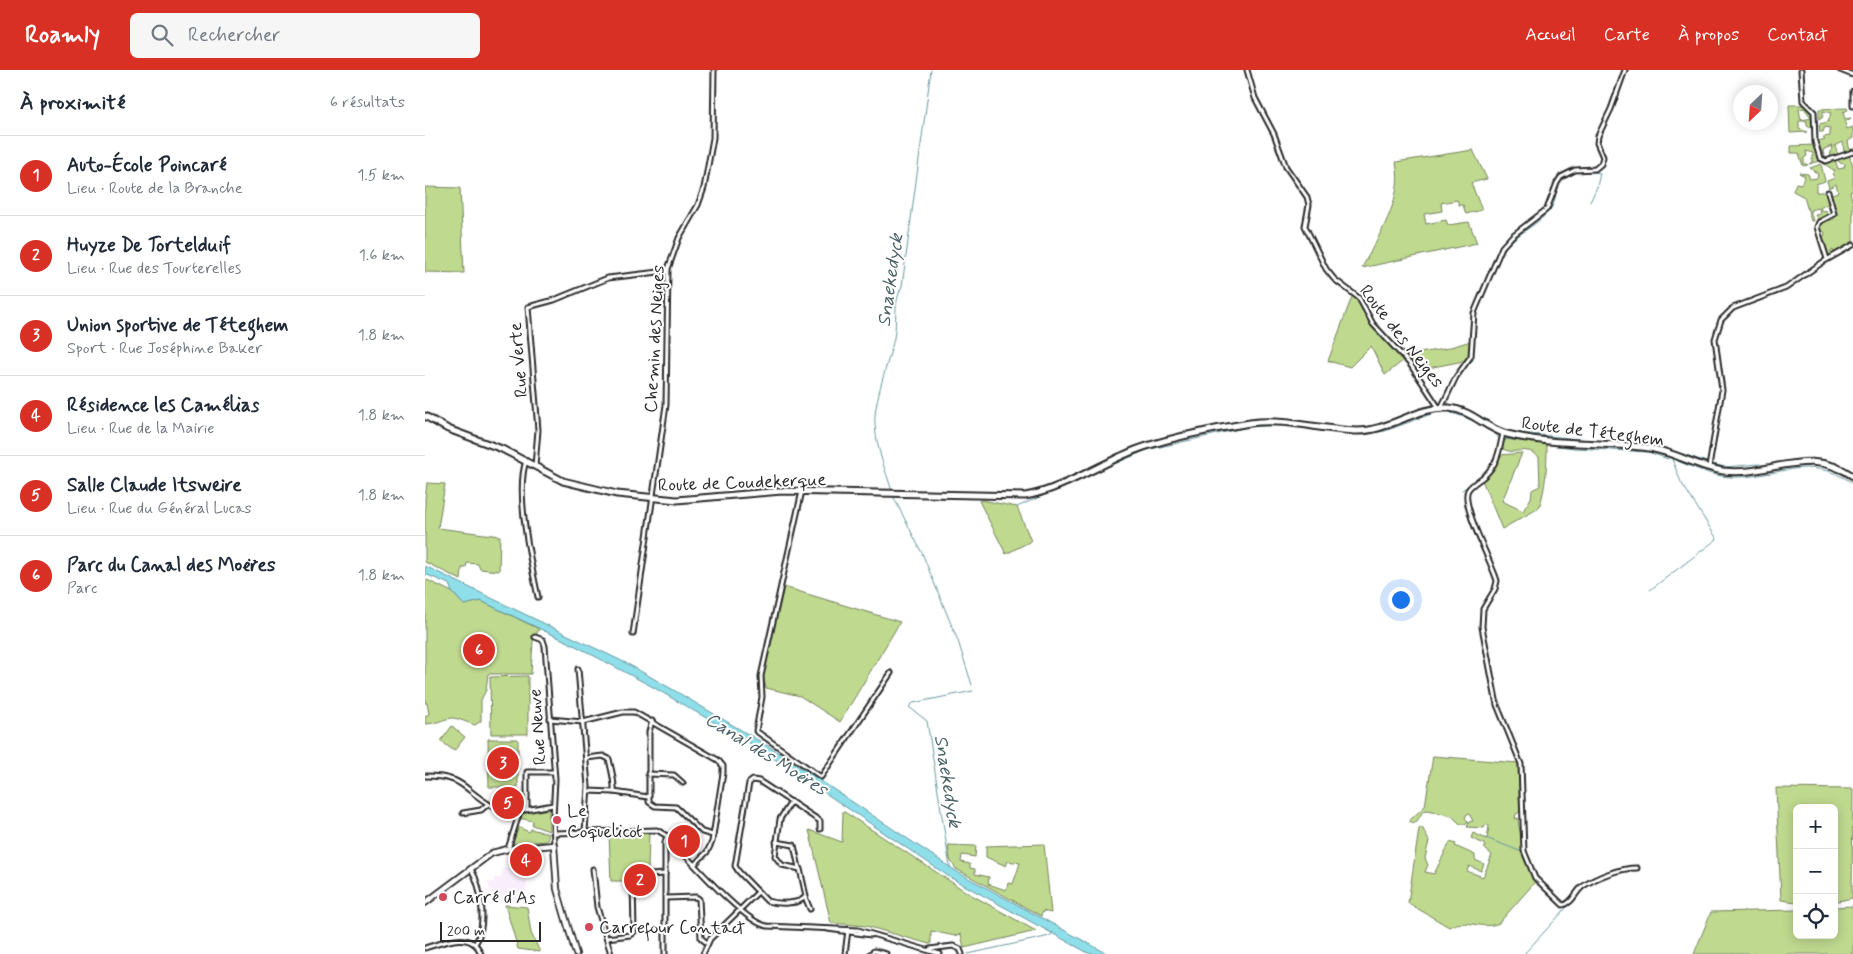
<!DOCTYPE html>
<html lang="fr">
<head>
<meta charset="utf-8">
<style>
	body { margin:0; font-family:Mynerve,sans-serif; background:#f6f6f7; color:#1f2937 }
	.controls { position:absolute; right:15px; bottom:15px; display:grid; overflow:hidden; border-radius:8px; box-shadow:0 2px 12px #0003 }
	.controls button { width:45px; height:45px; display:grid; place-items:center; padding:0; border:0; border-bottom:1px solid #e0e1e3; background:#fff; color:#1f2937; font:25px sans-serif }
	.compass { position:absolute; left:1308px; top:15px; width:45px; height:45px; border-radius:50%; background:#fff; box-shadow:0 2px 12px #0003; rotate:205deg }
	.scale { position:absolute; left:15px; bottom:12px; width:101px; box-sizing:border-box; padding-left:5px; border:2px solid #2b2b2b; border-top:0; font-size:14px; line-height:18px; white-space:nowrap; color:#2b2b2b; -webkit-text-stroke:4px #fff; paint-order:stroke }
	.you { position:absolute; left:975px; top:529px; width:18px; height:18px; margin:-12px; border:4px solid #fff; border-radius:50%; background:#1a73e8; box-shadow:0 0 0 8px #1a73e833 }
	.badge { display:grid; place-items:center; width:32px; height:32px; border-radius:50%; background:#d93025; color:#fff; font-size:16px; font-weight:700 }
	.pin { position:absolute; translate:-50% -50%; border:2px solid #fff; box-shadow:0 1px 5px #0006 }
	.list { margin:0; padding:0; list-style:none }
	h2 { display:flex; justify-content:space-between; align-items:center; height:65px; margin:0; padding:0 20px; font-size:21px }
	h2 small { font-size:16px; font-weight:400; color:#747a83 }
	.list li { display:grid; grid-template-columns:32px 1fr auto; gap:15px; align-items:center; box-sizing:border-box; height:80px; padding:0 20px; border-top:1px solid #e0e1e3 }
	.list b { display:block; font-size:19px; white-space:nowrap }
	.list p { margin:0; font-size:16px; white-space:nowrap; color:#747a83 }
	.list em { font-size:16px; font-style:normal; color:#747a83 }
	.icon { flex:none; width:28px; height:28px; fill:none; stroke:currentColor; stroke-width:2; stroke-linecap:round; stroke-linejoin:round }
	.map { position:relative; flex:none; width:1428px; height:884px; overflow:hidden }
	header { display:flex; align-items:center; gap:30px; box-sizing:border-box; height:70px; padding:0 25px; background:#d93025; color:#fff }
	header strong { font-size:24px }
	nav { display:flex; gap:28px; margin-inline-start:auto; font-size:18px }
	.search { width:350px; height:45px; background:#f6f6f7; display:flex; align-items:center; gap:12px; box-sizing:border-box; padding:0 18px; border-radius:8px; color:#747a83; font-size:19px }
	main { display:flex }
	aside { flex:1; background:#fff }
	.map>svg:first-child { display:block }
	.built { fill:#f9eefb }
	.green { fill:#bfd98f; stroke:#75825d }
	.water { fill:#8fdfeb; stroke:#67979e }
	.lines { fill:none; stroke-linecap:round; stroke-linejoin:round }
	.stream { stroke:#67979e; stroke-width:1 }
	.minor-casing { stroke:#2b2b2b; stroke-width:7 }
	.tertiary-casing { stroke:#2b2b2b; stroke-width:8 }
	.secondary-casing { stroke:#2b2b2b; stroke-width:9 }
	.minor { stroke:#fff; stroke-width:3 }
	.tertiary { stroke:#fff; stroke-width:4.5 }
	.secondary { stroke:#fff; stroke-width:5 }
	.poi-dot { fill:#d1495b; stroke:#fff; stroke-width:2 }
	.labels { text-anchor:middle; stroke-width:4; stroke-linejoin:round; paint-order:stroke }
	.street-label { font-size:18px; fill:#2b2b2b; stroke:#fff }
	.poi-label { font-size:18px; fill:#2b2b2b; stroke:#fff; text-anchor:start }
	.water-label { font-size:19px; font-style:italic; fill:#496165; stroke:#fff }
</style>
</head>
<body>
<header>
<strong>Roamly</strong>
<div class="search"><svg class="icon" aria-label="search" viewBox="0 0 24 24"><circle cx="10" cy="10" r="6"/><path d="M15 15l6 6"/></svg>Rechercher</div>
<nav><a>Accueil</a><a>Carte</a><a>À propos</a><a>Contact</a></nav>
</header>
<main>
<aside>
<h2>À proximité<small>6 résultats</small></h2>
<ul class="list">
<li><span class="badge">1</span><div><b>Auto-École Poincaré</b><p>Lieu · Route de la Branche</p></div><em>1.5 km</em></li>
<li><span class="badge">2</span><div><b>Huyze De Tortelduif</b><p>Lieu · Rue des Tourterelles</p></div><em>1.6 km</em></li>
<li><span class="badge">3</span><div><b>Union sportive de Téteghem</b><p>Sport · Rue Joséphine Baker</p></div><em>1.8 km</em></li>
<li><span class="badge">4</span><div><b>Résidence les Camélias</b><p>Lieu · Rue de la Mairie</p></div><em>1.8 km</em></li>
<li><span class="badge">5</span><div><b>Salle Claude Itsweire</b><p>Lieu · Rue du Général Lucas</p></div><em>1.8 km</em></li>
<li><span class="badge">6</span><div><b>Parc du Canal des Moëres</b><p>Parc</p></div><em>1.8 km</em></li>
</ul>
</aside>
<div class="map">
<svg width="1428" height="884" viewBox="0 0 1428 884">
	<rect width="100%" height="100%" fill="#fff"/>
	<filter id="ink" filterUnits="userSpaceOnUse"><feTurbulence type="fractalNoise" baseFrequency=".02" numOctaves="2"/><feDisplacementMap in="SourceGraphic" scale="10" xChannelSelector="R" yChannelSelector="G"/><feConvolveMatrix kernelMatrix="1 2 1 2 8 2 1 2 1" color-interpolation-filters="sRGB"/></filter>
	<g filter="url(#ink)">
		<!-- built -->
		<path class="built" d="M78,798L103,801L100,833L66,827L68,820H65L63,812H69V808H76Z"/>
		<!-- green -->
		<g class="green">
			<path d="M1364,35H1378L1387,43L1388,46H1385L1379,38L1374,39L1376,50L1388,48V59L1382,56V51H1374V59L1382,62L1365,63Z"/>
			<path d="M1422,38L1423,40L1418,42L1420,49L1426,48L1420,52L1422,59L1428,57V68L1423,71L1425,81L1419,83L1418,72L1410,76L1413,85L1405,87L1407,76L1399,79L1398,83L1401,88L1399,87L1393,71L1400,69L1398,67L1405,66V58L1400,57L1398,62H1395L1394,54L1403,52L1406,43L1398,41V46L1394,49V39Z"/>
			<path d="M1389,75L1394,91L1384,94L1387,92L1388,83L1381,81L1382,86L1379,88V93L1383,95L1378,96L1374,83H1366V76Z"/>
			<path d="M1048,80L1062,109L1046,113L1057,140L1041,144L1038,135H1034L1032,130L1016,133L1017,141L999,144L1001,154L1021,150L1023,155L1044,152L1052,173L937,198C953,165 979,131 971,92Z"/>
			<path d="M1424,85L1428,95V121L1425,122L1428,133V174L1409,183L1408,180L1406,181L1407,185L1404,187L1397,168L1400,165L1399,161L1395,162L1394,157L1395,153L1409,149L1412,143L1406,124L1413,122L1411,114L1404,118L1402,111L1410,108L1407,104L1410,101L1398,93L1410,89L1413,99L1419,98L1420,94L1415,93L1412,89Z"/>
			<path d="M1396,94L1400,111L1391,114V122H1398L1403,127L1407,141L1405,142L1402,134L1395,138L1397,141L1401,140L1403,146L1393,150L1390,145L1395,144L1394,138L1385,140L1388,151H1386L1379,127L1368,121L1371,113L1376,114L1380,106L1374,103L1383,104L1385,109L1392,108L1393,104L1385,98Z"/>
			<path d="M0,117L35,118L39,203L0,202Z"/>
			<path d="M928,224L948,256L979,290L960,305L946,276L925,297L903,291Z"/>
			<path d="M1046,271L1044,290L993,300L981,285L1019,279Z"/>
			<path d="M1081,369L1122,374C1122,396 1121,417 1114,438L1077,459L1057,410L1069,397L1076,385L1097,383L1077,431L1098,441L1106,428L1107,420L1115,416L1114,387C1100,374 1091,386 1078,379L1077,375Z"/>
			<path d="M2,413L20,414L13,458L75,466L74,501L55,499L53,494L42,493L41,498H37L36,510L0,492V428Z"/>
			<path d="M557,430L592,437L606,471L581,484L554,431Z"/>
			<path d="M0,509L27,522L39,535L56,531L114,559L108,571L106,604H63L61,620L56,630V651L50,655C43,653 33,648 27,648C18,649 11,654 0,654V646L4,644L2,633H0Z"/>
			<path d="M359,517L475,552L415,652L375,626L341,618L338,606Z"/>
			<path d="M103,606V664H66L65,607Z"/>
			<path d="M27,656L40,667L29,681L16,671Z"/>
			<path d="M63,669H93V717H64Z"/>
			<path d="M1008,686L1093,693L1095,742L1091,744L1090,749L1093,748C1093,757 1099,774 1100,786L1104,788L1111,811L1074,853C1057,861 1041,847 1024,857L983,833L994,759L997,757L1004,771L1000,788L1003,795L1000,802L1009,804L1025,772L1031,774L1030,776L1050,785V790L1059,794L1056,801L1044,796L1042,801L1058,807L1067,785L1060,779L1059,774L1046,768L1048,763L1062,769L1064,756L1061,754L1059,758L1042,757L1044,752L1048,751L1044,744H1042L1040,748L1043,751L1040,754H1035L1027,746L1003,740L998,741L992,751L988,753L984,751L1000,736Z"/>
			<path d="M1351,718L1428,719L1427,828L1409,832V738H1372V832L1356,830Z"/>
			<path d="M124,737V761L107,755L108,751L94,748L96,742Z"/>
			<path d="M418,741L543,823L611,861L539,878L536,864L530,866L506,861V874H504L441,856L406,853L384,760L417,772Z"/>
			<path d="M91,756L104,762L106,759L124,764L122,771L85,774Z"/>
			<path d="M224,762L223,801L206,803V811H186L184,764Z"/>
			<path d="M619,774L626,843L618,841L616,846L531,799L525,790L523,775L551,776L550,787L537,785L536,792L545,794V798L550,799V804L564,807L563,814L581,820L583,813L588,814L595,793L583,791L581,796L561,787V776Z"/>
			<path d="M80,835L102,837L106,863L115,882L93,879Z"/>
			<path d="M1428,836V884H1269L1286,842L1372,840V865H1409V837Z"/>
		</g>
		<!-- water -->
		<path class="water" d="M0,496L203,594L252,622L348,679L534,803L683,884H665L526,808L335,679L226,616L145,573L56,531L39,535L27,522L24,514L0,504Z"/>
		<g class="lines">
			<!-- stream -->
			<g class="stream">
				<path d="M1076,184C1088,164 1110,158 1125,140C1133,131 1128,117 1138,108C1148,100 1163,101 1175,103L1172,117L1165,132"/>
				<path d="M1035,303L1048,290L1050,258"/>
				<path d="M1022,329L1024,335L1048,342L1074,357L1087,362L1172,371"/>
				<path d="M1026,343C1039,346 1069,358 1075,370"/>
				<path d="M1078,372L1081,369L1149,378L1223,382L1243,389"/>
				<path d="M1193,372L1236,377L1282,392"/>
				<path d="M1247,389C1266,396 1285,406 1305,407C1353,409 1381,382 1428,413"/>
				<path d="M1288,394L1299,397L1335,394"/>
				<path d="M1060,403L1065,397"/>
				<path d="M661,406L722,380L823,357L857,355L922,363H947L960,361L1006,344"/>
				<path d="M1037,420L1049,412"/>
				<path d="M467,421C460,399 451,377 450,354C448,333 464,291 469,268C473,248 467,236 477,216L506,0"/>
				<path d="M469,428L497,483L533,571L547,615"/>
				<path d="M592,437L630,420"/>
				<path d="M1225,520L1292,469L1256,412L1247,389"/>
				<path d="M1061,768L1097,782"/>
				<path d="M1102,784L1111,805L1130,826"/>
				<path d="M525,797L502,651L484,637L488,633L548,621"/>
				<path d="M1135,830L1139,832"/>
				<path d="M543,884L625,866L628,862"/>
				<path d="M1099,884L1142,837"/>
			</g>
			<!-- minor casing -->
			<g class="minor-casing">
				<g id="minor">
					<path d="M822,0L830,28L849,64L861,97L882,127L884,135L880,156L901,199L909,209L934,228L948,254L985,294L1014,338"/>
					<path d="M1376,0L1378,31L1389,42L1390,72L1395,88L1401,91L1428,82"/>
					<path d="M1415,0L1428,5"/>
					<path d="M1428,21V36"/>
					<path d="M1402,189L1392,157L1394,152L1409,144L1403,122"/>
					<path d="M1016,338L1031,307L1046,286L1049,243L1077,177L1087,166L1122,139L1132,113L1136,107L1150,100L1170,99L1176,94L1178,87L1172,73L1173,66L1186,39L1200,0"/>
					<path d="M1078,363C1074,382 1073,394 1058,407C1053,411 1046,415 1043,420C1035,434 1068,495 1072,511L1070,519L1058,539L1057,557L1072,635L1096,694L1099,781L1110,808L1138,835C1147,834 1150,823 1157,817C1171,807 1195,798 1212,798"/>
					<path d="M101,391C90,422 106,494 113,527"/>
					<path d="M110,396L113,360L103,237L129,230L183,208L242,201"/>
					<path d="M1284,397L1297,320L1290,269L1296,250L1308,238L1361,218L1398,192L1428,175"/>
					<path d="M377,421L336,606L337,627L331,661L396,707L466,603"/>
					<path d="M208,564L241,335L243,199L254,168L273,135L279,118L288,68L289,0"/>
					<path d="M110,567L118,570L120,576L130,709L128,748L129,775"/>
					<path d="M153,599L163,716L160,762"/>
					<path d="M125,649L158,652L198,642H209L293,690L298,696V703L287,772L282,782L270,794"/>
					<path d="M227,651L224,662V732L230,736L251,737L277,762L288,765"/>
					<path d="M161,688L178,686L184,689C186,699 190,711 189,722"/>
					<path d="M223,704L249,705L258,713"/>
					<path d="M0,706C40,706 37,719 67,736C74,741 84,743 93,746"/>
					<path d="M163,721L189,722L223,727"/>
					<path d="M366,732L355,749L350,786L357,795L375,799L381,826C375,835 352,834 342,831L314,802L310,796L324,713L328,710L334,711L395,751V759"/>
					<path d="M102,738V702H129"/>
					<path d="M38,743L56,740L63,734"/>
					<path d="M129,763L232,760L242,766C261,785 319,853 342,856L433,860L515,884"/>
					<path d="M351,772L369,775L374,798"/>
					<path d="M83,779L95,741L128,735"/>
					<path d="M46,799C57,817 62,856 50,874"/>
					<path d="M168,799L172,837L186,884"/>
					<path d="M380,827L385,839"/>
					<path d="M241,828L271,827L274,829L276,868L282,873"/>
					<path d="M403,859L446,865"/>
					<path d="M182,868L205,865L209,862L208,811L210,806L240,804"/>
					<path d="M0,878C18,873 47,859 56,884"/>
					<path d="M505,879L528,876L535,879L537,884"/>
					<path d="M240,884V772L242,766"/>
					<path d="M278,884L285,869L333,822"/>
					<path d="M420,884L423,860"/>
					<path d="M445,884L449,881L461,884"/>
				</g>
			</g>
			<!-- tertiary casing -->
			<g class="tertiary-casing">
				<path id="tertiary" d="M0,833L67,783L83,779L129,775L132,819L151,884"/>
			</g>
			<!-- secondary casing -->
			<g class="secondary-casing">
				<path id="secondary" d="M0,346L23,359L77,379L138,411L192,424L252,430L357,421L600,426C633,421 676,394 708,381C738,369 792,358 825,353C861,348 897,360 932,361C965,361 992,336 1024,338C1047,340 1061,359 1082,364C1129,376 1177,371 1224,378C1249,382 1273,397 1298,401C1345,407 1382,375 1428,406"/>
			</g>
			<!-- minor -->
			<use href="#minor" class="minor"/>
			<!-- tertiary -->
			<use href="#tertiary" class="tertiary"/>
			<!-- secondary -->
			<use href="#secondary" class="secondary"/>
		</g>
	</g>
	<!-- markers -->
	<g class="poi-dot">
		<circle cx="132" cy="750" r="5"/>
		<circle cx="18" cy="827" r="5"/>
		<circle cx="164" cy="857" r="5"/>
	</g>
	<g class="labels">
		<!-- street labels -->
		<g class="street-label">
			<text transform="translate(977 266) rotate(52)" y="6">Route des Neiges</text>
			<text transform="translate(229 269) rotate(-87)" y="6">Chemin des Neiges</text>
			<text transform="translate(93 290) rotate(-95)" y="6">Rue Verte</text>
			<text transform="translate(1168 361) rotate(7)" y="6">Route de Téteghem</text>
			<text transform="translate(317 412) rotate(-2)" y="6">Route de Coudekerque</text>
			<text transform="translate(112 657) rotate(-94)" y="6">Rue Neuve</text>
		</g>
		<!-- poi labels -->
		<g class="poi-label">
			<text x="142" y="746">Le<tspan x="142" dy="21">Coquelicot</tspan></text>
			<text x="28" y="833">Carré d'As</text>
			<text x="174" y="863">Carrefour Contact</text>
		</g>
		<!-- water labels -->
		<g class="water-label">
			<text transform="translate(464 210) rotate(-82)" y="7">Snaekedyck</text>
			<text transform="translate(342 683) rotate(32)" y="7">Canal des Moëres</text>
			<text transform="translate(524 711) rotate(81)" y="7">Snaekedyck</text>
		</g>
	</g>
</svg>
<div class="controls">
<button>+</button>
<button>−</button>
<button><svg class="icon" aria-label="locate" viewBox="0 0 24 24"><circle cx="12" cy="12" r="6"/><path d="M12 2v4M12 18v4M2 12h4M18 12h4"/></svg></button>
</div>
<svg class="compass" viewBox="-18 -18 36 36"><path d="M0-13l5 13h-10z" fill="#e53935"/><path d="M0 13l5-13h-10z" fill="#747a83"/></svg>
<div class="scale">200 m</div>
<div class="you"></div>
<div class="pin badge" style="left:259px;top:771px">1</div>
<div class="pin badge" style="left:215px;top:810px">2</div>
<div class="pin badge" style="left:78px;top:693px">3</div>
<div class="pin badge" style="left:101px;top:790px">4</div>
<div class="pin badge" style="left:83px;top:733px">5</div>
<div class="pin badge" style="left:54px;top:580px">6</div>
</div>
</main>
</body>
</html>
